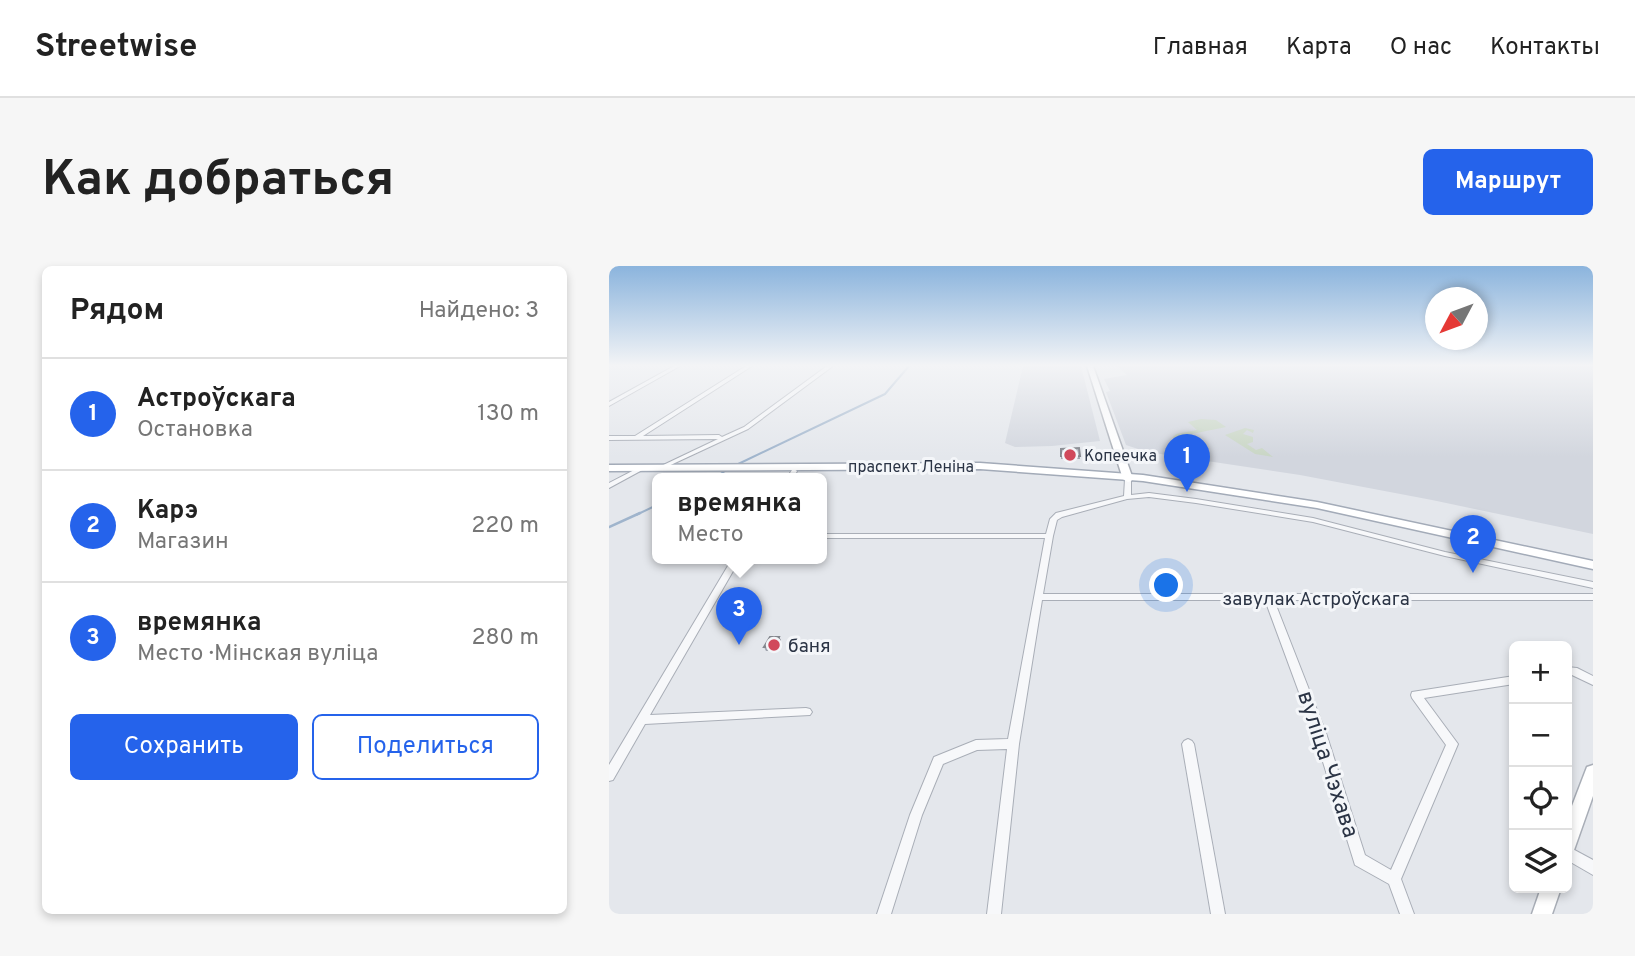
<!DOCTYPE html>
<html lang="ru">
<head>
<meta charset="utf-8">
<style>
	body { margin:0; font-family:Overpass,sans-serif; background:#f6f6f6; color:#222 }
	.controls { position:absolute; right:21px; bottom:21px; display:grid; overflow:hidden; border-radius:10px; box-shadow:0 4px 10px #0003 }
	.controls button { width:63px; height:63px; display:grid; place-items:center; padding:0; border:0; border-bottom:2px solid #e0e0e0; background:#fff; color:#222; font:35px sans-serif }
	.compass { position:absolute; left:816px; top:21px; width:63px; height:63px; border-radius:50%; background:#fff; box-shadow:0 4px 10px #0003; rotate:229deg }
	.you { position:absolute; left:558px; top:320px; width:24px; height:24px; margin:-18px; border:5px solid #fff; border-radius:50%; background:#1a73e8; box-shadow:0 0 0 10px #1a73e833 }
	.badge { display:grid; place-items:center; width:46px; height:46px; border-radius:50%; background:#2563eb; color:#fff; font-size:23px; font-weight:700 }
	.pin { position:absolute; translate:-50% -58px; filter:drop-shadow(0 2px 4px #0008) }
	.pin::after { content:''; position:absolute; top:37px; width:24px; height:21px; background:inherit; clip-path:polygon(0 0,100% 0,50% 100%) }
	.popup { position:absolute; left:43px; top:207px; width:175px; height:91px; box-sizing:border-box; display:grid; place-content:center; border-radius:10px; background:#fff; filter:drop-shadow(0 2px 5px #0005); font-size:23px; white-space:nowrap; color:#767676 }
	.popup b { font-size:26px; color:#222 }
	.popup::after { content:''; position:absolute; left:50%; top:100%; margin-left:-14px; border:14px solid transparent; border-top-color:#fff }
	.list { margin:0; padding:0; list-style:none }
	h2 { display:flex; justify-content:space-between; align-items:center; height:91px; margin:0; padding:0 28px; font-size:30px }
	h2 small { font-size:23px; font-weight:400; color:#767676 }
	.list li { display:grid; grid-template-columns:46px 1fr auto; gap:21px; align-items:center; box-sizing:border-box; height:112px; padding:0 28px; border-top:2px solid #e0e0e0 }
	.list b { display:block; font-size:26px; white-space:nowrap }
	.list p { margin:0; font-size:23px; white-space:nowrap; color:#767676 }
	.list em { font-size:23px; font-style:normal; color:#767676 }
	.actions { display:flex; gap:14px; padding:21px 28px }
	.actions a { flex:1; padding:16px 0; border:2px solid #2563eb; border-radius:10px; text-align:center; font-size:24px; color:#2563eb }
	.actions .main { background:#2563eb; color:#fff }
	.icon { flex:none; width:38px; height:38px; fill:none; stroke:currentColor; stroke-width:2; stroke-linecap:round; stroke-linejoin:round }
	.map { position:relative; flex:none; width:984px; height:648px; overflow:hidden; border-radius:10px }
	header { display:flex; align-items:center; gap:42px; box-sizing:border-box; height:98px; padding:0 35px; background:#fff; border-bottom:2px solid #e0e0e0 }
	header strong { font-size:33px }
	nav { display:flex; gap:38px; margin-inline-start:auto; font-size:24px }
	.intro { display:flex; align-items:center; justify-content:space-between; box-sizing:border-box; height:168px; padding:0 42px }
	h1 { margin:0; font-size:49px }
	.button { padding:18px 32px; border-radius:10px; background:#2563eb; color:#fff; font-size:24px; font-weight:700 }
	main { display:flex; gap:42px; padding:0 42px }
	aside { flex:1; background:#fff; border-radius:10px; box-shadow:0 4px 10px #0003 }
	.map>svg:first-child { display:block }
	.built { fill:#d2d6de }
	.green { fill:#c9d6c5 }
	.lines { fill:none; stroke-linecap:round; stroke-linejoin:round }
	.stream-far1 { stroke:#9fb4cc; stroke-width:2 }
	.stream { stroke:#9fb4cc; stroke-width:2.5 }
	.street-casing { stroke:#a9aeb7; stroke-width:2 }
	.secondary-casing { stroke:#a9aeb7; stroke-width:3 }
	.primary-casing { stroke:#a3abb8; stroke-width:3 }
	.street { fill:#f7f8fa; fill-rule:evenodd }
	.secondary { fill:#fff; fill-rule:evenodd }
	.primary { fill:#fff; fill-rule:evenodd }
	.wall { fill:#a1a5ae }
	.shaded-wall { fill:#83868d }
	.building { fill:#bbc0ca; stroke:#83868d; stroke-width:2 }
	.poi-dot { fill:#d1495b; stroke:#f4f6f9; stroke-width:2.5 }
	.labels { text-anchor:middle; stroke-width:6; stroke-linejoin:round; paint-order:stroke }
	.far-poi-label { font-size:16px; fill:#2b3445; stroke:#f4f6f9; text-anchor:start }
	.far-street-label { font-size:16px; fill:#2b3445; stroke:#f4f6f9 }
	.street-label { font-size:19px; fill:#2b3445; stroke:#f4f6f9 }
	.poi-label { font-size:19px; fill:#2b3445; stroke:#f4f6f9; text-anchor:start }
	.near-street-label { font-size:23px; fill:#2b3445; stroke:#f4f6f9 }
</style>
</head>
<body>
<header>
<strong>Streetwise</strong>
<nav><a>Главная</a><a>Карта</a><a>О нас</a><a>Контакты</a></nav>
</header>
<div class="intro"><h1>Как добраться</h1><a class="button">Маршрут</a></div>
<main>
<aside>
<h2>Рядом<small>Найдено: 3</small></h2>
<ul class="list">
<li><span class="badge">1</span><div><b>Астроўскага</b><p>Остановка</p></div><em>130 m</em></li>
<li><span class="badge">2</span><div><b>Карэ</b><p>Магазин</p></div><em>220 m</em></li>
<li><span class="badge">3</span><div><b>времянка</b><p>Место · Мінская вуліца</p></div><em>280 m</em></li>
</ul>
<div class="actions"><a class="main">Сохранить</a><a>Поделиться</a></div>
</aside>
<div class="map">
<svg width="984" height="648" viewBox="0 0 984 648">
	<rect width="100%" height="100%" fill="#e4e7ec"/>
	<!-- built -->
	<g class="built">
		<path d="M414,100H472L491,175L443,180L406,181L396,177Z"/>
		<path d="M508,100H984V268L823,234L691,209L538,186L517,179L497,126L501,125L495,113L518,109Z"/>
	</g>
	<!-- green -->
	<g class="green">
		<path d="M592,153L607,154L617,161L563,172L567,168L588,164L579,156Z"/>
		<path d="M636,162L645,164L644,167L638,164L634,168L644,171V176L638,178L647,184L653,182L664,191L646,188L616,169Z"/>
	</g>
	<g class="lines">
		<!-- stream-far1 -->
		<g class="stream-far1">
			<path d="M125,200L276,128L300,100"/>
			<path d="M104,213L119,203"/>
			<path d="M27,249L48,239"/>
		</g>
		<!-- stream -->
		<path class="stream" d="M0,261L31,247"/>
		<!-- street casing -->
		<g class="street-casing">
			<g id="street">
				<path d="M65,100H71L0,140V136Z"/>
				<path d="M137,100H143L34,170L110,169L113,171L135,161L218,100H224L139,163L53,203L51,204L48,202L109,173L0,174V170H26Z"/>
				<path d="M33,200L36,202L35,203L0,222V217Z"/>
				<path d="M185,203L188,205L184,213H177L183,204Z"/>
				<path d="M519,211L522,213V229L540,227L587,233L704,252L836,286L984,316V322L836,290L704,256L587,237L540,231L518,233L453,251L448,254L444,270L434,328H984V334H665L717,467L756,589L782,604L837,479L803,432L802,429L803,426L905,410V418L815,432L849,478L792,613L805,648H791L780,618L746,599L705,467L656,334H433L410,478L392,648H378L398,483L368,484L334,498L313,549L282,648H268L301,549L325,491L367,474L399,473L436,272H212V268H437L441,253L447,247L515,230L516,213Z"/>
				<path d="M123,293H131L41,449L197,442L201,443L203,446L201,449L36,458L4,514L0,515V499Z"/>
				<path d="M958,401L968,402L984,410V419L963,409H958Z"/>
				<path d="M579,473L583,475L585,478L616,648H602L573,478L575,475Z"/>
				<path d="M958,580L984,594V609L958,594Z"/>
			</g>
		</g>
		<!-- secondary casing -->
		<g class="secondary-casing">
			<g id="secondary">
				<path d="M478,100H484L524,213L522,215L519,216L514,213Z"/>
				<path d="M984,499V530L965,584L958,587V553L978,501Z"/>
				<path d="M932,622H952L943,648H923Z"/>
			</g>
		</g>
		<!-- primary casing -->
		<g class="primary-casing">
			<path id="primary" d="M371,197L534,209L708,236L984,295V303L708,242L534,215L371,203L0,205V199Z"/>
		</g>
		<!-- street -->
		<use href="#street" class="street"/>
		<!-- secondary -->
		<use href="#secondary" class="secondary"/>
		<!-- primary -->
		<use href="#primary" class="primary"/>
	</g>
	<!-- wall -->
	<g class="wall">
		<path d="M470,182L471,193H452V183Z"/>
		<path d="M172,374L167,385H157L155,381Z"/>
	</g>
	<!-- shaded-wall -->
	<path class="shaded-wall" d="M170,371L172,374L167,385L165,381Z"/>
	<!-- building -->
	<g class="building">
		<path d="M470,182L471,190H452V183Z"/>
		<path d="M161,371H170L165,381H155Z"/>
	</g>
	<!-- sky -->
	<linearGradient id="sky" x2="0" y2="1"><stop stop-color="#8bb4dd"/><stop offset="0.52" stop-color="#f3f4f6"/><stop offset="1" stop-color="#f3f4f6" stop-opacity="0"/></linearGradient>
	<rect width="984" height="191" fill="url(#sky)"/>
	<!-- markers -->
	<g class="poi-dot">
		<circle cx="461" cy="189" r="7"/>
		<circle cx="165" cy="379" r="7"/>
	</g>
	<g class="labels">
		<!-- far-poi labels -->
		<g class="far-poi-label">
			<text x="475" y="195">Копеечка</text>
		</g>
		<!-- far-street labels -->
		<g class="far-street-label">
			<text x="302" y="206">праспект Леніна</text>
		</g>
		<!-- street labels -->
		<g class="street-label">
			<text x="707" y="339">завулак Астроўскага</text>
		</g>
		<!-- poi labels -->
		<g class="poi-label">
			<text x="179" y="386">баня</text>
		</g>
		<!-- near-street labels -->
		<g class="near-street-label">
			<text transform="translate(720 498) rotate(72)" y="8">вуліца Чэхава</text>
		</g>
	</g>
</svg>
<div class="controls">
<button>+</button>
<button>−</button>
<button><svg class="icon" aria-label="locate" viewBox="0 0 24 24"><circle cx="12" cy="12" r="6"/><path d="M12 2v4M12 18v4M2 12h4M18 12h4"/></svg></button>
<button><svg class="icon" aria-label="layers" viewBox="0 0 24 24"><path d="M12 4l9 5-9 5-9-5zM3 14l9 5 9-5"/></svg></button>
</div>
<svg class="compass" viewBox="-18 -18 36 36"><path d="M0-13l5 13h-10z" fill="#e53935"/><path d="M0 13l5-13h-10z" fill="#767676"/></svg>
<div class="you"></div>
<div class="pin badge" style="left:578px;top:226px">1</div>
<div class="pin badge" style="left:864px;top:307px">2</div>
<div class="pin badge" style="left:130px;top:379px">3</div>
<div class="popup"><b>времянка</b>Место</div>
</div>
</main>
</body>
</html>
